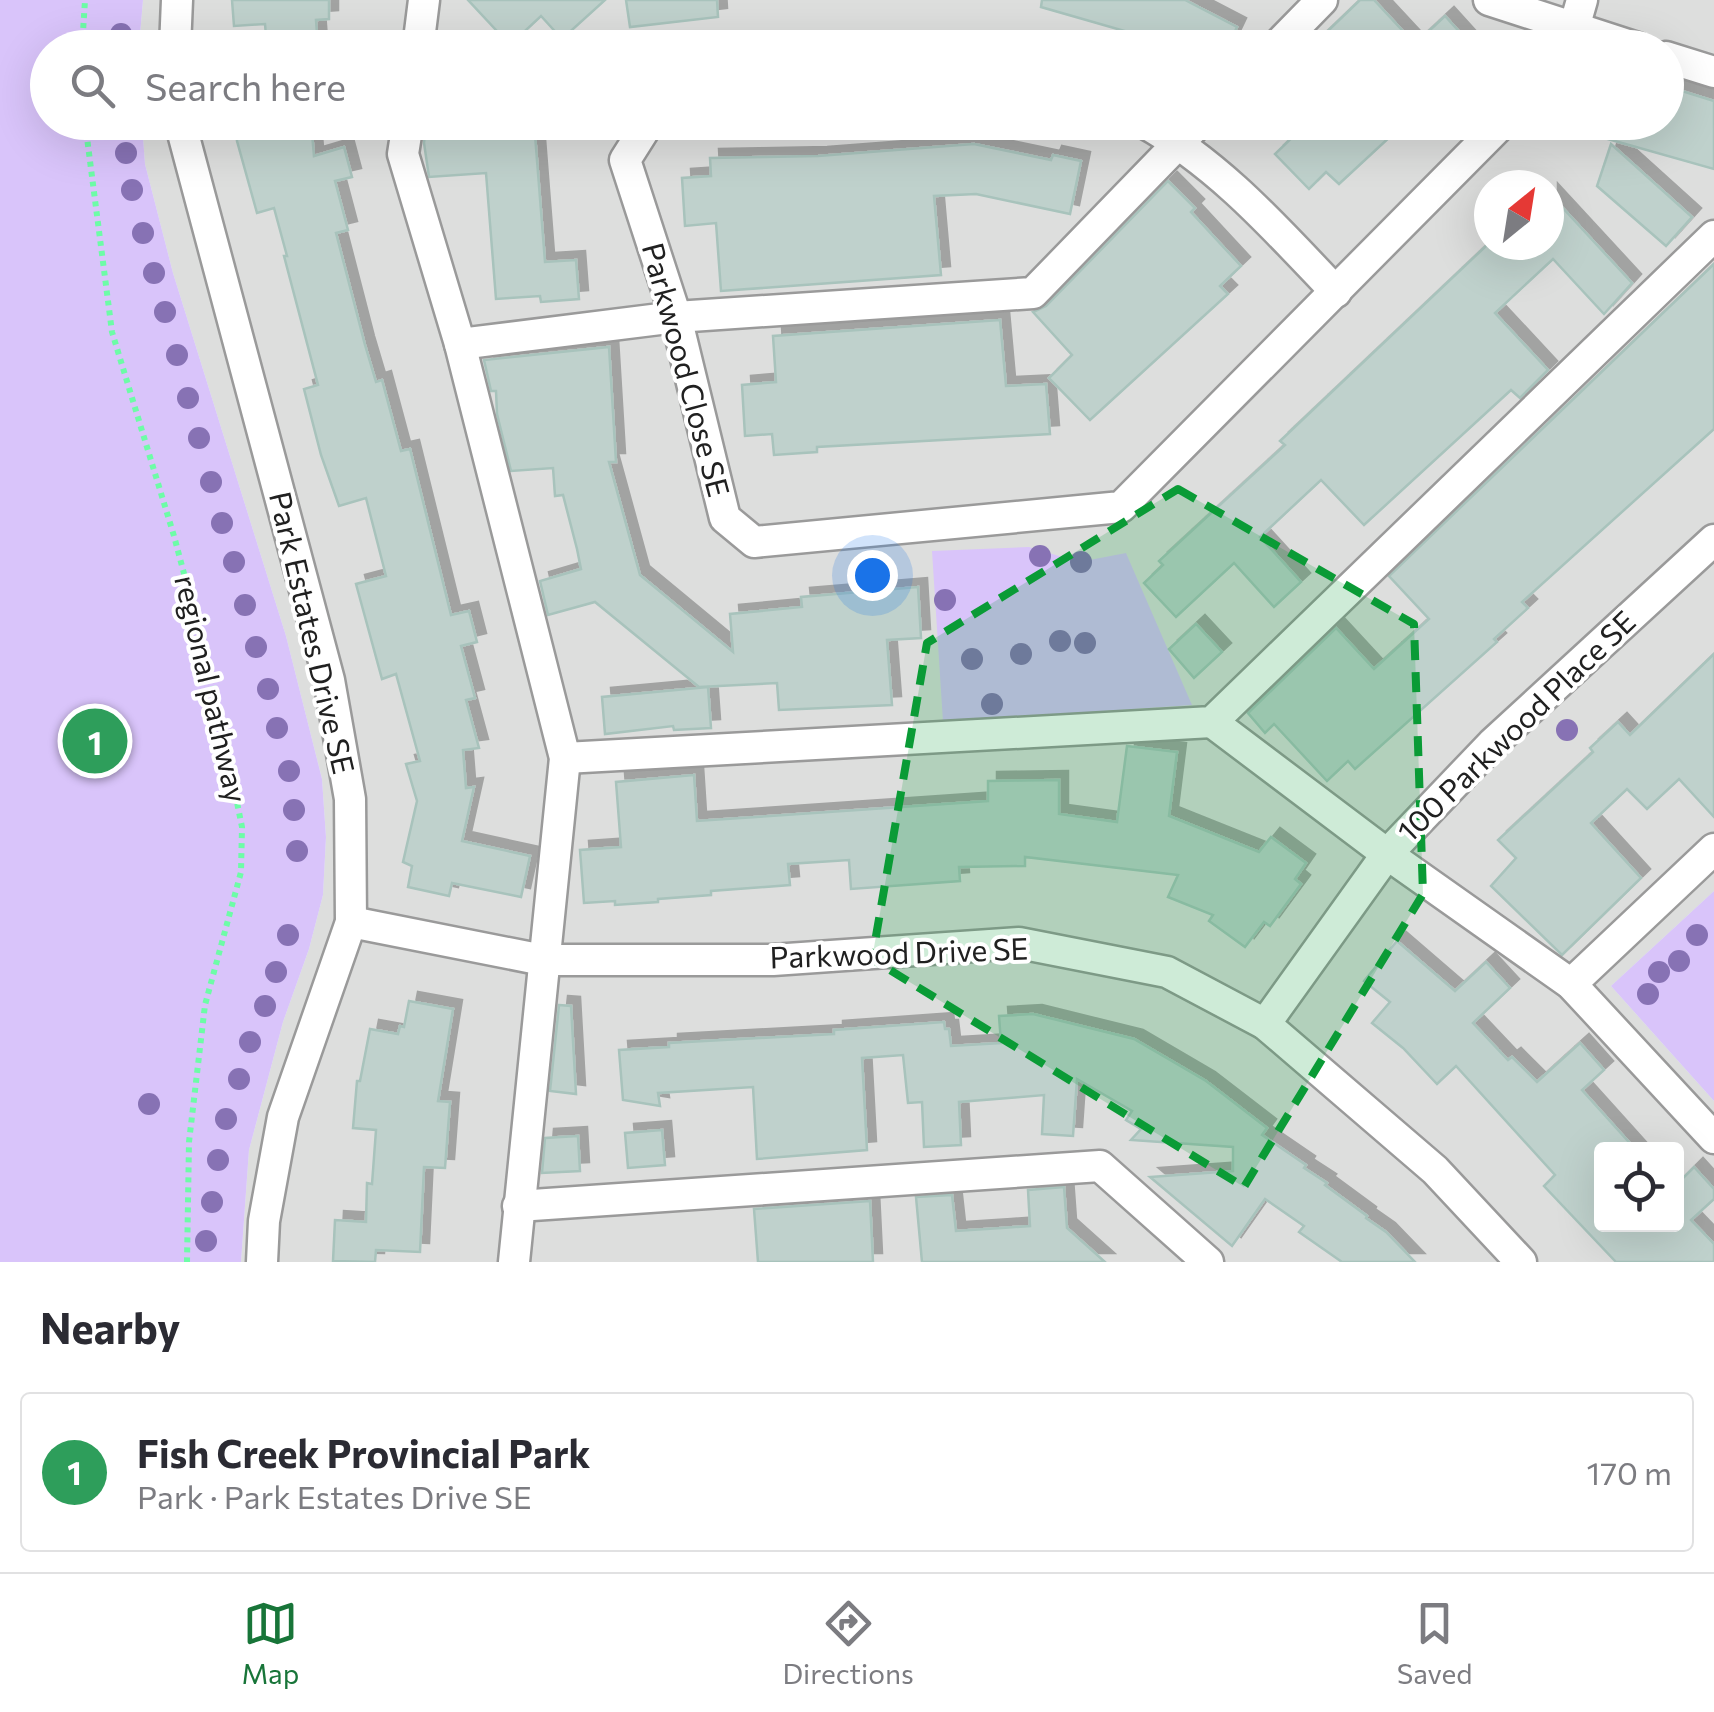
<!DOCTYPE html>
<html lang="en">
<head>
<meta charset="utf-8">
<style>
	body { margin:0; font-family:Commissioner,sans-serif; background:#f7f7f7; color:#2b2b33 }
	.controls { position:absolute; right:30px; bottom:30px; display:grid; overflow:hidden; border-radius:10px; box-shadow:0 10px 40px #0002 }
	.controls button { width:90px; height:90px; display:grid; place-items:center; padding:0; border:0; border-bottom:2px solid #e1e1e2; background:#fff; color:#2b2b33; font:50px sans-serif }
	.compass { position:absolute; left:1474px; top:170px; width:90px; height:90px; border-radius:50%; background:#fff; box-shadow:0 10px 40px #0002; rotate:30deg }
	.you { position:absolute; left:872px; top:575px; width:35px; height:35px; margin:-25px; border:8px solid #fff; border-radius:50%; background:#1a73e8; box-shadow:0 0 0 15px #1a73e833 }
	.badge { display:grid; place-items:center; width:65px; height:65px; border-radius:50%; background:#187539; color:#fff; font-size:32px; font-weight:700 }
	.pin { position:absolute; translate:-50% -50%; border:5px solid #fff; box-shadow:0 2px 10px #0006 }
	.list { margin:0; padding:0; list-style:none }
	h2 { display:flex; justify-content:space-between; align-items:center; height:130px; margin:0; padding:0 40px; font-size:42px }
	h2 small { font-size:32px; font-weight:400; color:#7c7c81 }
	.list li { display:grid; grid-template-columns:65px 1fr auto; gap:30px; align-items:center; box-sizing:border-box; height:160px; margin:0 20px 20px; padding:0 20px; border:2px solid #e1e1e2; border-radius:10px }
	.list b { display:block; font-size:38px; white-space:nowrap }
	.list p { margin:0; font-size:32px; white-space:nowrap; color:#7c7c81 }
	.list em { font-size:32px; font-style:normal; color:#7c7c81 }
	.icon { flex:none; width:55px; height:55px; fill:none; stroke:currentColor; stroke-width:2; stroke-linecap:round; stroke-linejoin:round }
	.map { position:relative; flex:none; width:1714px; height:1262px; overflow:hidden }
	.search { position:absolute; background:#fff; box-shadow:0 10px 40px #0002; left:30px; right:30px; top:30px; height:110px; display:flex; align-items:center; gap:25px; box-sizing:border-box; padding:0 35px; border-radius:55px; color:#7c7c81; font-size:38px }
	.sheet { height:310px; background:#fff }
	nav { display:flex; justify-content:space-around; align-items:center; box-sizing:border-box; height:140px; border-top:2px solid #e1e1e2; background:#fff; font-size:28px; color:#7c7c81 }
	nav a { display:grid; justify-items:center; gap:5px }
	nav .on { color:#187539 }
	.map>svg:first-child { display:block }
	.residential { fill:#dddedd; fill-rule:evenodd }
	.park { fill:#d9c4fa }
	.building { fill:#bfd1cc; stroke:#a8c3bc; stroke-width:2.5; filter:url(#shadow) }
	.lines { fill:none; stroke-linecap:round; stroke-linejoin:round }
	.minor-casing { stroke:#9a9a9a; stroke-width:35 }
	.path { stroke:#6dfca7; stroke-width:6; stroke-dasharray:5 5; stroke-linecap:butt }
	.minor { stroke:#fff; stroke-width:30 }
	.tree { fill:#8772b4 }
	.marked { fill:#0a9b36; fill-opacity:0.2; stroke:#0a9b36; stroke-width:8; stroke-dasharray:20 12; stroke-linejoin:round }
	.labels { text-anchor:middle; stroke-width:8; stroke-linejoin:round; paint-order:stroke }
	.street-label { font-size:30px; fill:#202020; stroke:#fff }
</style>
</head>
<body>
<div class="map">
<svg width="1714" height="1262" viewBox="0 0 1714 1262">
	<defs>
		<filter id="shadow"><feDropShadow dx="9" dy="-9" stdDeviation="0" flood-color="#0004"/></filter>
	</defs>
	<rect width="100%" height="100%" fill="#e6f1f0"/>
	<!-- residential -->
	<path class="residential" d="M143,0H1714V891L1611,986L1714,1101V1262H241L249,1150L283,1022L309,949L323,895L326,837L322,779L286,636L173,273L145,164L142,123L1666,122V48H139ZM1489,185H1549V245H1489ZM1602,1150H1676V1224H1602Z"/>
	<!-- park -->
	<g class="park">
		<path d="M0,0H143L139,47L48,48V122L142,123L145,164L173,273L286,636L322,779L326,837L323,895L309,949L283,1022L249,1150L241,1262H0Z"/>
		<path d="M1029,547L1079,562L1126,553L1192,705L943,722L932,551Z"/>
		<path d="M1714,891V1101L1611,986Z"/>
	</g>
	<!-- building -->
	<g class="building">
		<path d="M232,0H329V19L316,20L318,48H267L265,24L234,26Z"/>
		<path d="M468,0H605L562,39L541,16L510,45Z"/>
		<path d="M626,0H717L718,17L630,27Z"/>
		<path d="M1042,0H1185L1237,27L1227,48H1144L1149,38L1041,7Z"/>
		<path d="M1360,0H1374L1415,44L1445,16L1474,48H1310Z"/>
		<path d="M1666,86L1714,101V169L1576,130L1577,122H1666Z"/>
		<path d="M236,122H311L314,156L344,147L352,177L335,181L348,230L336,233L365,345L376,382L382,380L401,451L410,449L451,615L469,611L477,642L461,646L475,698L466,700L479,748L463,750L466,788L474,787L462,841L530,856L521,897L452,883L449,896L408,887L412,866L403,862L417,801L406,764L420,761L396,674L382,679L356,584L386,576L366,498L339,506L321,455L304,389L318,385L284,256H287L274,208L257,213L237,141Z"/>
		<path d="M426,122H534L545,262L576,260L579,299L541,302L540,296L496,299L486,173L429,177L424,143Z"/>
		<path d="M1308,122H1406L1339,184L1326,172L1309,189L1275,154Z"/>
		<path d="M974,144L1051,160L1053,155L1081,161L1070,214L976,194L934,196L941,275L721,291L716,223L685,226L682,178L711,176L710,158L818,156Z"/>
		<path d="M1611,144L1692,217L1666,246L1597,186Z"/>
		<path d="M1168,181L1195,208L1191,212L1241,266L1220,286L1228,294L1090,420L1049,378L1072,355L1033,312L1046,306Z"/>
		<path d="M1549,193L1632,283L1604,314L1553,259L1495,313L1548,370L1520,398L1511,390L1364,525L1321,480L1260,537L1301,582L1274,607L1234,563L1176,617L1144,583L1163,565L1159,561L1285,445L1280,441L1487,245H1549Z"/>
		<path d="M1714,264V429L1522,602L1528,608L1494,639L1497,642L1355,769L1348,761L1327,781L1274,724L1265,733L1248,713L1336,628L1374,669L1429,619L1389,576Z"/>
		<path d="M1000,320L1006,386L1046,384L1050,434L817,447V452L774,455L772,434L745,436L742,385L776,382L773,336Z"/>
		<path d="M609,347L616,462H609L640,575L733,652L730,614L802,607L801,597L918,587L921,638L887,640L892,705L779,710L777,683L699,687L595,602L548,615L540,581L581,569L577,549L563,495L555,496L553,468L511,471L497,414L496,391H491L484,360Z"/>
		<path d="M1196,624L1222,652L1194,678L1169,649Z"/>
		<path d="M1714,654V817L1679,779L1647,809L1627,789L1591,823L1641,878L1562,955L1491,886L1516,858L1498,840L1593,752L1590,748L1618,722L1630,735Z"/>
		<path d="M708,687L711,728L674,730L673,726L605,734L602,697Z"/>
		<path d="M1127,746L1177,752L1169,816L1259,852L1271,837L1306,863L1295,879L1301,884L1270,926L1264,922L1245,947L1209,921L1213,915L1168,897L1178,875L1025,857V866L959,867L960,881L851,889L849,860L788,864L790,885L711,891V895L658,899V902L615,905V901L584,903L580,850L621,847L616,782L694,775L697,821L988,801V781L1059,780V814L1117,822Z"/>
		<path d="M1397,941L1455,991L1486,962L1510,988L1473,1023L1508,1060L1512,1057L1537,1082L1580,1043L1604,1070L1582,1090L1636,1150H1602V1224H1676L1677,1184L1694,1167L1714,1189V1199L1691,1220L1714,1244V1262H1616L1544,1186L1555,1175L1456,1066L1437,1084L1403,1048L1372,1023L1390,1002L1364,981Z"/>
		<path d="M409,1001L453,1009L438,1101L450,1102L445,1168L424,1167L420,1252L376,1250L375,1262L333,1261L335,1220L366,1222L367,1183L372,1184L376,1130L353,1128L357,1081H360L370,1029L398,1034L400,1026L404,1027Z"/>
		<path d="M559,1005L571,1006L576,1094L550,1091Z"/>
		<path d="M1033,1014L1134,1039L1206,1081L1267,1128L1262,1135L1306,1165L1304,1168L1327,1183L1325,1185L1367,1216L1366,1218L1386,1232L1415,1262H1342L1299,1232L1304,1226L1265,1199L1232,1246L1150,1177L1233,1171V1147L1131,1140L1141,1129L1126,1120L1132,1111L1077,1079L1073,1136L1042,1134L1044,1095L959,1102L961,1145L924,1147L922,1102L908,1103L903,1055L862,1058L867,1150L757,1159L753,1087L658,1093L660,1106L623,1100L619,1050L669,1047V1043L834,1034V1030L944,1022L945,1029H949L951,1046L1001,1043L999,1016Z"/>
		<path d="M662,1130L665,1165L628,1168L625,1133Z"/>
		<path d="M578,1136L580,1171L542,1173L545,1138Z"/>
		<path d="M1064,1187L1067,1228L1105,1262H922L916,1197L952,1195L956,1231L1002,1228L1030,1226L1028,1190Z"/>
		<path d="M870,1201L873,1262H758L754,1209Z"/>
	</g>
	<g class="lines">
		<!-- minor casing -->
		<g class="minor-casing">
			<g id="minor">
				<path d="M1489,0L1637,48"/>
				<path d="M175,48L177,0"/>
				<path d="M418,48L424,0"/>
				<path d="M1275,48L1322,0"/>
				<path d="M1560,48L1574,28L1582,0"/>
				<path d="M1666,57L1714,72"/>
				<path d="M180,122L329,680L350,799L351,922L283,1117L264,1221L262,1262"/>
				<path d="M408,122L403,154L460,344L565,758L514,1262"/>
				<path d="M649,122L625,160L676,317L725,518L754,542L1121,507L1503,122"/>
				<path d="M1143,122C1220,165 1276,229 1336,292"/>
				<path d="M460,344L676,317L1033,293L1199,122"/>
				<path d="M1212,722L1387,854L1571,984L1714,1138"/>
				<path d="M565,758L1212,722L1714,236"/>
				<path d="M351,922L543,960H773L1019,943L1167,972L1265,1024L1435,1170L1521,1262"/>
				<path d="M1571,984L1714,849"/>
				<path d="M1265,1024L1387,854L1492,744L1714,540"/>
				<path d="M518,1206L1100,1166L1208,1262"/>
			</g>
		</g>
		<!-- path -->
		<g class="path">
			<path d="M82,48L85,0"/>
			<path d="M85,122L112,332L174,536L211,675L242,827L241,872L205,1005L189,1142L187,1262"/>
		</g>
		<!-- minor -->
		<use href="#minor" class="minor"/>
	</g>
	<!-- trees -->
	<g class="tree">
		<circle cx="121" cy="34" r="11"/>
		<circle cx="126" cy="153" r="11"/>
		<circle cx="132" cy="190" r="11"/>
		<circle cx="143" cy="233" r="11"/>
		<circle cx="154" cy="273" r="11"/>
		<circle cx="165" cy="312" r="11"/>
		<circle cx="177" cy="355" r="11"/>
		<circle cx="188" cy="398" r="11"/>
		<circle cx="199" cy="438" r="11"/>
		<circle cx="211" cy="482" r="11"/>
		<circle cx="222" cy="523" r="11"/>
		<circle cx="1040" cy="556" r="11"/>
		<circle cx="234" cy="562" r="11"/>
		<circle cx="1081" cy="562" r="11"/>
		<circle cx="945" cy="600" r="11"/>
		<circle cx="245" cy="605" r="11"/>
		<circle cx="1060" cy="641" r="11"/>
		<circle cx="1085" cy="643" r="11"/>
		<circle cx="256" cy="647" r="11"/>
		<circle cx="1021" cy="654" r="11"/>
		<circle cx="972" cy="659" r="11"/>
		<circle cx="268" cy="689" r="11"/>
		<circle cx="992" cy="704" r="11"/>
		<circle cx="277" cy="728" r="11"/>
		<circle cx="1567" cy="730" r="11"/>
		<circle cx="289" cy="771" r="11"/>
		<circle cx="294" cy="810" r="11"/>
		<circle cx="297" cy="851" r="11"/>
		<circle cx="288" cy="935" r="11"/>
		<circle cx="1697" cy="935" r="11"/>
		<circle cx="1679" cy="961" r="11"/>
		<circle cx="276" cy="972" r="11"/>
		<circle cx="1659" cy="972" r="11"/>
		<circle cx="1648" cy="994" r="11"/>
		<circle cx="265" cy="1006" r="11"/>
		<circle cx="250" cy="1042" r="11"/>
		<circle cx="239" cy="1079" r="11"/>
		<circle cx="149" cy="1104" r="11"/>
		<circle cx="226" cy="1119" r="11"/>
		<circle cx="218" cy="1160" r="11"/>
		<circle cx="212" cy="1202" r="11"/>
		<circle cx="206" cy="1241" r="11"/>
	</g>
	<!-- marked area -->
	<path class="marked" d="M1178,489L1414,624L1423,894L1244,1187L872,959L927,643Z"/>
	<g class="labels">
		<!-- street labels -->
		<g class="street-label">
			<text transform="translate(685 370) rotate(75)" y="10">Parkwood Close SE</text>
			<text transform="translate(311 633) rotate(77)" y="10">Park Estates Drive SE</text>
			<text transform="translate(210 689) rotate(77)" y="10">regional pathway</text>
			<text transform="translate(1517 727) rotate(-44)" y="10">100 Parkwood Place SE</text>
			<text transform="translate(899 954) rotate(-2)" y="10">Parkwood Drive SE</text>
		</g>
	</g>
</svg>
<div class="controls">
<button><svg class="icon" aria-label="locate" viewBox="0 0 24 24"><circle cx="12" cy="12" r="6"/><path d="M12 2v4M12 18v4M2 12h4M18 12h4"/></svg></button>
</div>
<svg class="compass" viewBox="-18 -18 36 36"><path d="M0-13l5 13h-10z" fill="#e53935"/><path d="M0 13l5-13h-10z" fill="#7c7c81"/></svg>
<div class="you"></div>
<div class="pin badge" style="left:95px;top:741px;background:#2e9e5b">1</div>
<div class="search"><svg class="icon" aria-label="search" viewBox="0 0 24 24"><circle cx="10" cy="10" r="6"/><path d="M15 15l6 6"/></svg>Search here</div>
</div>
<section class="sheet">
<h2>Nearby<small></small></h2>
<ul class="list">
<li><span class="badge" style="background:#2e9e5b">1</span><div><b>Fish Creek Provincial Park</b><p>Park · Park Estates Drive SE</p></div><em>170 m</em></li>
</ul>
</section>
<nav>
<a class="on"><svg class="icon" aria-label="map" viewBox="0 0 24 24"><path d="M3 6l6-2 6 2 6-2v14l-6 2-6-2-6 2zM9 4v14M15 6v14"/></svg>Map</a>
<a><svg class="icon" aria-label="directions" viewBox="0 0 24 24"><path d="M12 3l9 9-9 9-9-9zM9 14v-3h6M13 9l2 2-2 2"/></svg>Directions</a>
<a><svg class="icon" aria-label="saved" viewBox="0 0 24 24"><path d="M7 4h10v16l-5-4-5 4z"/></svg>Saved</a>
</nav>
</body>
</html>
